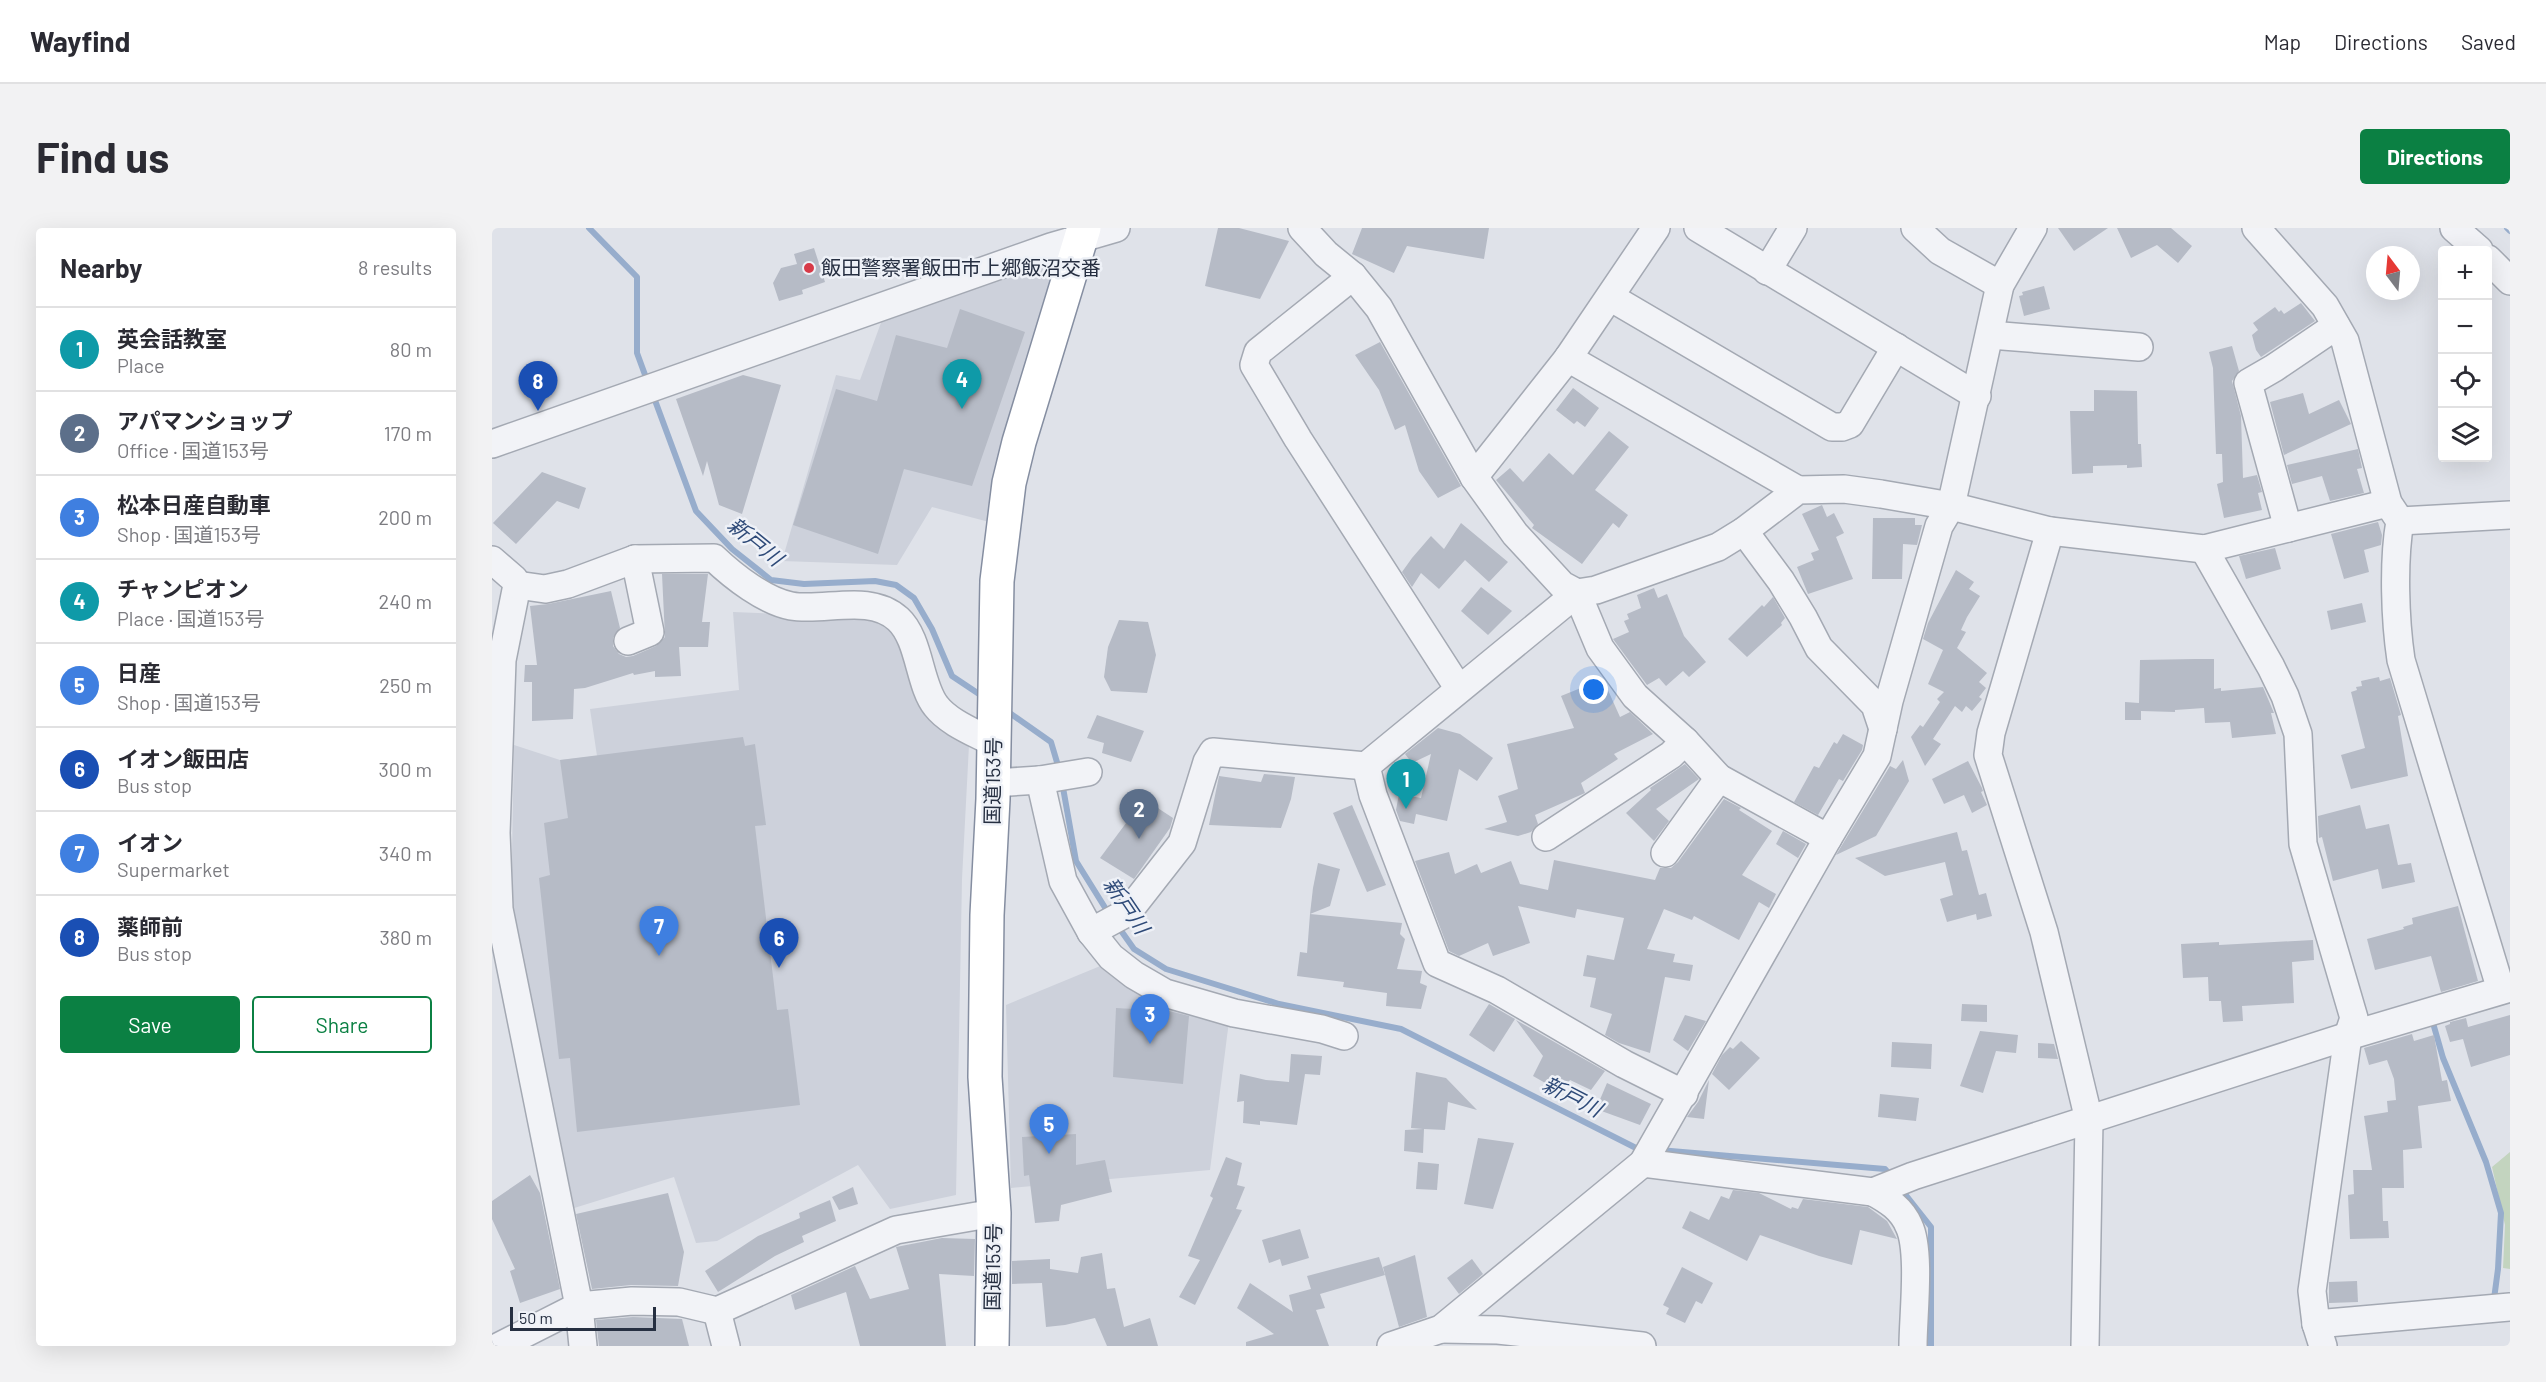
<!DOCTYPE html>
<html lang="en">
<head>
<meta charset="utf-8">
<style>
	body { margin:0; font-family:Barlow,"Noto Sans JP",sans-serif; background:#f2f2f3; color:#2b2b33 }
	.controls { position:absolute; right:18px; top:18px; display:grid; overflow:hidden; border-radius:6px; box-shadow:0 6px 24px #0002 }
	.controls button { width:54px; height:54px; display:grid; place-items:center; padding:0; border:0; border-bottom:2px solid #e1e1e2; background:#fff; color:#2b2b33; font:30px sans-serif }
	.compass { position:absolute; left:1874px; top:18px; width:54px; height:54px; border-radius:50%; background:#fff; box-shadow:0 6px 24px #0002; rotate:344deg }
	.scale { position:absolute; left:18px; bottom:15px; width:146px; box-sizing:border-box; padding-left:6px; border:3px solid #262f41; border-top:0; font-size:16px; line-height:21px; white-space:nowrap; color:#262f41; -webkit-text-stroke:4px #eef1f7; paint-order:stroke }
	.you { position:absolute; left:1102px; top:462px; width:21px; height:21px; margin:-15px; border:4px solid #fff; border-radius:50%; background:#1a73e8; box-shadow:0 0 0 9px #1a73e833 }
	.badge { display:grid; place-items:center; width:39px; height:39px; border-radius:50%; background:#0b8043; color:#fff; font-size:20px; font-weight:700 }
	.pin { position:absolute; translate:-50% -50px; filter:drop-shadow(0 2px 3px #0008) }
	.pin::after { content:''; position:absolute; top:32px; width:21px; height:18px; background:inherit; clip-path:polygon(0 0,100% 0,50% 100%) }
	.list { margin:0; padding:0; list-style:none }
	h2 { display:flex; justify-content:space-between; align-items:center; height:78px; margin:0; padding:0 24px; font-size:26px }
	h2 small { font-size:20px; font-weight:400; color:#7c7c81 }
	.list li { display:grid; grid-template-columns:39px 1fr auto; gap:18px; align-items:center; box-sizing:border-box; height:84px; padding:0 24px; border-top:2px solid #e1e1e2 }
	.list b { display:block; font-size:22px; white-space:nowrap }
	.list p { margin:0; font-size:20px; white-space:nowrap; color:#7c7c81 }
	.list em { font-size:20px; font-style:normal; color:#7c7c81 }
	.actions { display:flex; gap:12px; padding:18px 24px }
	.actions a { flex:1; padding:14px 0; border:2px solid #0b8043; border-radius:6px; text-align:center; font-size:21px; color:#0b8043 }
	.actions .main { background:#0b8043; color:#fff }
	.icon { flex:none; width:33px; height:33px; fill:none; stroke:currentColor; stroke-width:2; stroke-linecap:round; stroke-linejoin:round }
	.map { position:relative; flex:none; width:2018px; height:1118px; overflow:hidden; border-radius:6px }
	header { display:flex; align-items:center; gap:36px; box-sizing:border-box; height:84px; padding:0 30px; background:#fff; border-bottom:2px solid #e1e1e2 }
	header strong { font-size:28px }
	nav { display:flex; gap:33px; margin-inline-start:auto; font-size:21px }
	.intro { display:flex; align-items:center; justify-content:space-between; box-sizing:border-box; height:144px; padding:0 36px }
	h1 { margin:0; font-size:42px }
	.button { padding:15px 27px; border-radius:6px; background:#0b8043; color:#fff; font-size:21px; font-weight:700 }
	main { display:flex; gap:36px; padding:0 36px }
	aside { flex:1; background:#fff; border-radius:6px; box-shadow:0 6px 24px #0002 }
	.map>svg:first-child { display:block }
	.built { fill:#cdd1db }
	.green { fill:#c3d4bf }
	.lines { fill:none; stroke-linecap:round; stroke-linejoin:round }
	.stream { stroke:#97adcc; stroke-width:6 }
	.building { fill:#b6bbc6 }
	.minor-casing { stroke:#a4a9b3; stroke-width:30 }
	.highway-casing { stroke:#858ea1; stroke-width:36 }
	.minor { stroke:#f2f3f7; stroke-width:27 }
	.highway { stroke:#fff; stroke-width:33 }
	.poi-dot { fill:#d73a48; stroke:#eef1f7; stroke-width:2 }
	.labels { text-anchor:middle; stroke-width:5; stroke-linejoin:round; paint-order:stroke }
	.poi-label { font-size:20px; fill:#262f41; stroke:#eef1f7; text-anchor:start }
	.street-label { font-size:20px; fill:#262f41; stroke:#eef1f7 }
	.water-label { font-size:21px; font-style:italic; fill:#2e4a78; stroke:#eef1f7 }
</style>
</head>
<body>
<header>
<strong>Wayfind</strong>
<nav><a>Map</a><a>Directions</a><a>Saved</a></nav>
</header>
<div class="intro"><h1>Find us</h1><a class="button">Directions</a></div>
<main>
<aside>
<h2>Nearby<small>8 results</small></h2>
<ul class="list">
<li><span class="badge" style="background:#0f9aa8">1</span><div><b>英会話教室</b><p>Place</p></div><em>80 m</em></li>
<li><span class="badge" style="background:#5c6f8a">2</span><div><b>アパマンショップ</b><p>Office · 国道153号</p></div><em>170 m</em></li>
<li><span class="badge" style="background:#3f7fe0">3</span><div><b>松本日産自動車</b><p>Shop · 国道153号</p></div><em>200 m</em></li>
<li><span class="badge" style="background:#0f9aa8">4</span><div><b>チャンピオン</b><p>Place · 国道153号</p></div><em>240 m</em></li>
<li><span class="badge" style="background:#3f7fe0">5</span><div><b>日産</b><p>Shop · 国道153号</p></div><em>250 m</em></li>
<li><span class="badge" style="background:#1a4fb4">6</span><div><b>イオン飯田店</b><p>Bus stop</p></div><em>300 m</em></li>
<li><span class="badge" style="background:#3f7fe0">7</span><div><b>イオン</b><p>Supermarket</p></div><em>340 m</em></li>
<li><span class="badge" style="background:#1a4fb4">8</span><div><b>薬師前</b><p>Bus stop</p></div><em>380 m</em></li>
</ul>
<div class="actions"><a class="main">Save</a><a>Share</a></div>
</aside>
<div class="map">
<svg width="2018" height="1118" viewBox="0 0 2018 1118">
	<rect width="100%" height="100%" fill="#dfe2e9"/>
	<!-- built -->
	<g class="built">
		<path d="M542,36L561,44L501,295L440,279L405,337L290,333L344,147L368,152L390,92Z"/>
		<path d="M241,384L368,389L403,396L477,517L470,651L464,967L398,981L366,937L225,1013L204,1015L182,949L79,981L19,680L22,517L68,532L105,528L98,481L247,462Z"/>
		<path d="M618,734L737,793L718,942L519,960L514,777Z"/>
	</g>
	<!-- green -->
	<path class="green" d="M2018,924V1041L2011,1040L2013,997L2000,939Z"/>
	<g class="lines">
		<!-- stream -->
		<g class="stream">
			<path d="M97,0L145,49V125L156,155"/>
			<path d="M2015,0L2018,3"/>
			<path d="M161,167L204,283L240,321L279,352L312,356L383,353L404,357L422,370L440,401L460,448L493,470"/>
			<path d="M512,481L559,514L567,541"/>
			<path d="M570,554L584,633L617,686"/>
			<path d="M625,697L642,721L674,741L787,776L909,801L1144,920L1151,921"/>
			<path d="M1941,795L1951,830L1994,934L2009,985L2006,1041L2002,1071"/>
			<path d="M1167,922L1393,941L1399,948"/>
			<path d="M1409,961L1439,999V1118"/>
		</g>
	</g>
	<!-- building -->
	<g class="building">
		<path d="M726,0H747L797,13L768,71L713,58Z"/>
		<path d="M870,0H997L992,31L915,18L902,45L860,26Z"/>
		<path d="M1566,0H1616L1582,23Z"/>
		<path d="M1625,0H1679L1700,18L1686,35L1665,17L1639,30Z"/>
		<path d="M322,20L333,54L310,62L311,66L287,73L281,55L289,40L305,36L302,26Z"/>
		<path d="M1552,58L1558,81L1532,88L1527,68L1531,67L1530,64Z"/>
		<path d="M1809,75L1823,93L1769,129L1764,122L1760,107L1766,102L1761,95L1783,79L1787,84L1789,82L1792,86Z"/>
		<path d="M468,81L533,104L480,258L412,241L386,326L301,297L344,161L385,173L404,107L455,120Z"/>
		<path d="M888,114L969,258L946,270L927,243L913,197L903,202L887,162L863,127Z"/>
		<path d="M1740,118L1747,143L1740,153L1749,188L1751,250L1765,247L1770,264L1766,265L1770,282L1732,290L1725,256L1731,254L1730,226H1724L1721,140L1717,124Z"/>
		<path d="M251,147L289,157L250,286L227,277L215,233L211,248L184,171Z"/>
		<path d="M1081,160L1107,180L1093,199L1085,193L1082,196L1064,182Z"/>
		<path d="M1602,162L1645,163L1646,216H1649L1650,239L1635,240V237L1601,238V245L1580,246L1578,183H1602Z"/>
		<path d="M1811,165L1817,186L1847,172L1859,196L1792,227L1778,174Z"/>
		<path d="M1117,203L1137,219L1103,262L1136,287L1127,300L1121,295L1090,336L1040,300L1042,297L1004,252L1018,240L1031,254L1057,225L1081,247Z"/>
		<path d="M1866,221L1870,240L1865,241L1872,265L1838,273L1830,248L1800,256L1795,237Z"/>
		<path d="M50,244L94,260L87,281L65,273L24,316L1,295Z"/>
		<path d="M1330,277L1335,289L1342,285L1352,305L1344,309L1361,351L1316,366L1305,339L1322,332L1319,325L1327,322L1310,286Z"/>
		<path d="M1381,290H1423V297H1430L1425,317L1411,316L1410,351H1380Z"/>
		<path d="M1886,294L1890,307L1889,317L1872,322L1877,344L1852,351L1839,306Z"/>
		<path d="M969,295L1016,334L997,354L973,332L947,361L929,345L920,359L910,344L920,330L939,308L952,321Z"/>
		<path d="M1783,320L1789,341L1754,351L1747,328Z"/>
		<path d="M1464,342L1482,354L1477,361L1488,368L1475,389L1469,402L1474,404L1465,420L1495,445L1487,454L1494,460L1487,469L1490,471L1480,483L1474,478L1470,484L1463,478L1441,511L1449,516L1433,538L1419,509L1428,497L1431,499L1448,474L1445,471L1452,464L1436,456L1451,422L1431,411L1436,395Z"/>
		<path d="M170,346H216L210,394H218L216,419H187L189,448L163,449V443L142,447L141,445L93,460L82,461L81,491L40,493V454H32L33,437H45L38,378L56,376L119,363L128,400L121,410V418L127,426L134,429L141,428L164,418L173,409Z"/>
		<path d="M989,359L1020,383L996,407L969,383Z"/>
		<path d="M1162,360L1166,370L1175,366L1192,408L1214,434L1197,449L1191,443L1174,458L1167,450L1155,457L1121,411L1137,404L1132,393L1137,391L1135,386L1149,380L1145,367Z"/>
		<path d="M1281,369L1293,390L1289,395L1290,397L1255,429L1236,411L1270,377L1272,379Z"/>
		<path d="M1870,375L1874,394L1839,402L1835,383Z"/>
		<path d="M627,392L656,394L664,427L655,465L619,463L612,449L616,419Z"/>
		<path d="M1703,431H1722V461L1729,460V463L1771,459L1782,485H1779L1784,506L1740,510L1738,494L1713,495L1712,480L1683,482V484L1649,483V492H1633V474L1647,475L1648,432Z"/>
		<path d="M1887,449L1888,453L1898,450L1909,487L1906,488L1916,548L1859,561L1849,527L1873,520L1859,464L1865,462L1864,459L1870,458L1869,453Z"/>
		<path d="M1111,451L1128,489L1138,484L1161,506L1122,526L1126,531L1089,555L1093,565L1043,587L1046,596L1039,604L1026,608L992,601L1015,594L1006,568L1026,561L1015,516L1082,500L1069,468Z"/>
		<path d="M605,487L652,503L639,534L610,525L612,515L595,510Z"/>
		<path d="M946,500L968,506L1001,530L985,553L967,541L955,593L924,586L922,596L908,593L904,582L907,566L929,570L939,526L920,535L913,526Z"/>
		<path d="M1351,506L1371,517L1370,522L1351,553L1347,551L1326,587L1302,574L1322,538L1327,540L1342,514L1345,516Z"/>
		<path d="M251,509L253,518L263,516L274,597L263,598L285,782L296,781L308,877L85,904L78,830L67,831L47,650L58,647L52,595L76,590L68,532Z"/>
		<path d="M1411,532L1417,553L1384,608L1344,627L1398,538L1404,541Z"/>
		<path d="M1476,533L1490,560L1491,563L1489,564L1495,577L1480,585L1472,567L1452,576L1440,551Z"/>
		<path d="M1193,536L1207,551L1164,581L1177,593L1162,613L1134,585L1159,562L1158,560Z"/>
		<path d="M772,546L803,549L799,571L789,600L717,597L727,548L769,554Z"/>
		<path d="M652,571L681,590L678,600L642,651L608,630Z"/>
		<path d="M1232,571L1249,580L1247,582L1280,603L1250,647L1284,666L1277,680L1267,674L1247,712L1202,688L1200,692L1172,681L1155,721L1183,726L1181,734L1201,737L1198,753L1173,749L1158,825L1127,815L1113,807L1120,786L1098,779L1104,750L1091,748L1095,727L1122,732L1132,690L1085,681L1083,690L1026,678L1038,715L1001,728L996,715L967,728L957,723L923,633L957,624L963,646L985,636L989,645L1019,633L1028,656L1056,662L1062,632L1163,652L1168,640H1179L1186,634Z"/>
		<path d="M860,577L894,657L875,664L841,585Z"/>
		<path d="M1868,577L1874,601L1897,596L1906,637L1919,635L1923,654L1890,661L1886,641L1841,653L1830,609L1827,610L1826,588Z"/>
		<path d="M1291,603L1314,616L1306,630L1284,616Z"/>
		<path d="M1465,604L1470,623L1475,622L1487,667L1494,665L1500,688L1485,692L1484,686L1455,694L1448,671L1461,667L1453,634L1393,648L1363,630Z"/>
		<path d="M826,635L848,641L838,678L818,686L821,660Z"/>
		<path d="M1966,678L1986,753L1949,764L1939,728L1883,742L1875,711L1912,701L1911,699L1921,696L1920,690Z"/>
		<path d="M818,686L910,695L908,706L913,711L905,741L930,743L928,755L935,758L929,781L894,778L895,765L851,759L852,754L805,748L808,724L815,725Z"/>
		<path d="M1821,712L1822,732L1800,734L1802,775L1750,778L1751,793L1731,794L1729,773H1717L1716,749L1691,750L1689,716L1727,714V717Z"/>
		<path d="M997,776L1023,791L1002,824L977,807Z"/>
		<path d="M1470,776L1495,777V794L1469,793Z"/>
		<path d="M624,780L677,783L697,788L691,856L621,849Z"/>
		<path d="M1193,787L1214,793L1196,823L1181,812Z"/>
		<path d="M2018,787V827L1979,839L1971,811L1958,814L1953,798L1958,796V794L1974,790L1976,799Z"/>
		<path d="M1024,792L1113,843L1099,862L1078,852L1069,864L1041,848L1051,828Z"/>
		<path d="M1488,803L1526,807L1524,825L1504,823L1491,865L1468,858Z"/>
		<path d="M1920,806L1922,813L1942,807L1950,853L1955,852L1959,873L1926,878L1930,920L1911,922L1912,960H1890L1891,993H1896L1897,1010L1858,1011L1856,967L1862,966L1861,942H1880L1872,888L1896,884L1895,873L1904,872L1902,851L1895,832L1877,837L1872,820Z"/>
		<path d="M1249,813L1268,830L1237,862L1220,846L1230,827L1238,819L1241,821Z"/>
		<path d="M1400,814L1440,816L1439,841L1399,839Z"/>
		<path d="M1546,815L1562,816L1566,831L1546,830Z"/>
		<path d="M799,826L830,828L828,847L813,846L805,897L768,893V897L751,895L752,873L745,874L748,846L774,852L797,854Z"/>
		<path d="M924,844L954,850L985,882L956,874L953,902L932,901L931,925L912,923L913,902L931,901L919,900Z"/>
		<path d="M1217,852L1212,891L1195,889L1206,874Z"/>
		<path d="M1115,855L1159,876L1148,897L1104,881Z"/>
		<path d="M1388,866L1427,870L1424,893L1386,889Z"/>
		<path d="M584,906V937L613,932L620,964L569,977L567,993L543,995L537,947L532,948L530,909Z"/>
		<path d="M986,910L1022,915L1001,981L972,976Z"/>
		<path d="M734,929L750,935L745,957L753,959L744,981L750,982L703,1077L687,1069L708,1032L696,1028L721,970L718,968Z"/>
		<path d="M926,934L947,936L945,962L924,961Z"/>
		<path d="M38,947L48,965L68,1061L28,1075L18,1043L23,1041L0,991V973Z"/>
		<path d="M361,959L366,976L347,982L340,969Z"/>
		<path d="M1241,962L1267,965L1299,981L1300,979L1306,981L1311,971L1376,979L1395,993L1405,1011L1368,1002L1360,1037L1327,1028L1268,1007L1255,1033L1190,1000L1198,983L1217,992L1229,968L1237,971Z"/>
		<path d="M176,965L192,1024L186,1058L139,1057L100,1061L84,986Z"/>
		<path d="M338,972L344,993L310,1008L312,1014L283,1028L226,1064L213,1043L266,1008L308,990L307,985Z"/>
		<path d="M808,1001L817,1030L790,1038L788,1031L777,1035L770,1012Z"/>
		<path d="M450,1010L483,1011L482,1048L447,1046L454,1118H368L354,1064L303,1082L299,1067L363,1038L378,1071L417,1061L404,1019Z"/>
		<path d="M610,1025L615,1061L623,1060L632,1099L658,1090L666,1118H615L603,1090L573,1097L554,1099L550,1055L520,1056V1033L558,1031V1041L586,1045L589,1029Z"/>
		<path d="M923,1027L935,1089L907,1099L891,1039Z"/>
		<path d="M887,1029L893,1047L828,1066L833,1080L824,1082L837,1118H754V1114L782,1106L745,1080L758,1055L801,1084L797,1067L819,1061L815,1048Z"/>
		<path d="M980,1031L991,1046L967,1066L955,1050Z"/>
		<path d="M1190,1039L1221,1055L1210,1076L1204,1073L1193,1095L1174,1086L1177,1080L1171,1077Z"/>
		<path d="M1865,1053L1866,1074L1837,1075V1054Z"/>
		<path d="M141,1089L190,1091L197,1118H107L104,1092Z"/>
	</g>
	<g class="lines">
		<!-- minor casing -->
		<g class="minor-casing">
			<g id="minor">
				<path d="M810,0L834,26L861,48L887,80L982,249L1023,306L1070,357L1085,365L1108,420L1143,468L1193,513L1227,550L1336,610"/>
				<path d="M1206,0L1485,168"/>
				<path d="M1423,0L1448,23L1508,57"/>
				<path d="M1764,0L1833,78L1853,113L1896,275L1908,293C1901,333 1903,392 1909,432L2009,762"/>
				<path d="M1962,0L1987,22"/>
				<path d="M1996,31L2018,53"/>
				<path d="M1275,43L1301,0"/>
				<path d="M861,48L766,124L762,137L806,211L967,461"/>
				<path d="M1118,69L1340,199H1350L1358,196L1404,119"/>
				<path d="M1498,107L1647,119"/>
				<path d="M1076,130L1306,262"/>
				<path d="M0,216L559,19L624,0"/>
				<path d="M982,249L1076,130L1164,0"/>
				<path d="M1908,293L2018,287"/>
				<path d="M1796,300L1756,155L1782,140L1844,98"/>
				<path d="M1252,303L1289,353L1311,389L1327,420L1383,477L1391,501"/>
				<path d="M1558,303L1499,505L1496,527L1552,704L1597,892L1593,1118"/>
				<path d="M1712,321L1779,439L1793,468L1806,506L1811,616L1862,790L1856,808L1820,1063L1824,1096L1831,1118"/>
				<path d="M0,332L22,351L25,357L10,432L4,605L7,681L87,1078L91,1118"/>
				<path d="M25,357L53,361L76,356L143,331L222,330C242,349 273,373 299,378C332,384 378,365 406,391C428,411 427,457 444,478C457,495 484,505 502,515"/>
				<path d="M136,413L158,404L143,331"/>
				<path d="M548,552L571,653L599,704L619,729L642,747L673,765L742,785L830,801L852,808"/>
				<path d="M501,555L548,552L596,544"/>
				<path d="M1054,609L1179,527L1193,513"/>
				<path d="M1173,625L1227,550"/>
				<path d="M599,704L636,684L690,615L715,534L721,524L874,538"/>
				<path d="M1192,866L1132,836L1005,762L945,735L881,567L874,538L1085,365L1104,362L1226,319L1252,303L1306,262L1352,261L1389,266L1459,278L1558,303L1712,321L1896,275"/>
				<path d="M1151,935L1381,964L1421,948L1856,808L2018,760"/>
				<path d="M1381,964C1396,972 1410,981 1417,998C1429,1023 1421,1088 1421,1118"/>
				<path d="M225,1083L234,1118"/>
				<path d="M1824,1096L2018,1079"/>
				<path d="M949,1101L1006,1102L1150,1118"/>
				<path d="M8,1118L87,1078L140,1073L187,1074L225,1083L404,1002L502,985"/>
				<path d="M899,1118L949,1101L1151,935L1336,610L1385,528L1397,473L1447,298L1459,278L1508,57L1541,0"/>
			</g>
		</g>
		<!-- highway casing -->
		<g class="highway-casing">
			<path id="highway" d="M500,1118L502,985L493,849L495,687L501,571L505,353L517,255L527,214L592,0"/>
		</g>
		<!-- minor -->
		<use href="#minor" class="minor"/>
		<!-- highway -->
		<use href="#highway" class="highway"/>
	</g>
	<!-- markers -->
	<circle class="poi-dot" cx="317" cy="40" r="6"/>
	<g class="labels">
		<!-- poi labels -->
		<g class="poi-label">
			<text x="329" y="47">飯田警察署飯田市上郷飯沼交番</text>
		</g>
		<!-- street labels -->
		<g class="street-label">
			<text transform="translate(501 553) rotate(-89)" y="7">国道153号</text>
			<text transform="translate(501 1039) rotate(-89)" y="7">国道153号</text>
		</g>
		<!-- water labels -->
		<g class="water-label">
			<text transform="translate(263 314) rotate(39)" y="7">新戸川</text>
			<text transform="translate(634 678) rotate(56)" y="7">新戸川</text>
			<text transform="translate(1080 869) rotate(27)" y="7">新戸川</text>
		</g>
	</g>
</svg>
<div class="controls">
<button>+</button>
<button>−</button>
<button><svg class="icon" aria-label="locate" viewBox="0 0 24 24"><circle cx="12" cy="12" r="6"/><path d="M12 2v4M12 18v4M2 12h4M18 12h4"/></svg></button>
<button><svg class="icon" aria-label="layers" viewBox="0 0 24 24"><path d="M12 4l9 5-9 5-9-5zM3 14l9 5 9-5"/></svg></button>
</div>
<svg class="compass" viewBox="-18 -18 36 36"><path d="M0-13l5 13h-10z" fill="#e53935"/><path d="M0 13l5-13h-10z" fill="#7c7c81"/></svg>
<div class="scale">50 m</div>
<div class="you"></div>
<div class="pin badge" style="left:914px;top:581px;background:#0f9aa8">1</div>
<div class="pin badge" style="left:647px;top:611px;background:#5c6f8a">2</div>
<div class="pin badge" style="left:658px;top:816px;background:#3f7fe0">3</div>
<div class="pin badge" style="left:470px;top:181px;background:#0f9aa8">4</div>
<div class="pin badge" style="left:557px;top:926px;background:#3f7fe0">5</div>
<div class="pin badge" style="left:287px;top:740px;background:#1a4fb4">6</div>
<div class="pin badge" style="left:167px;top:728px;background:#3f7fe0">7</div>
<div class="pin badge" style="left:46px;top:183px;background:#1a4fb4">8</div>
</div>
</main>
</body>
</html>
